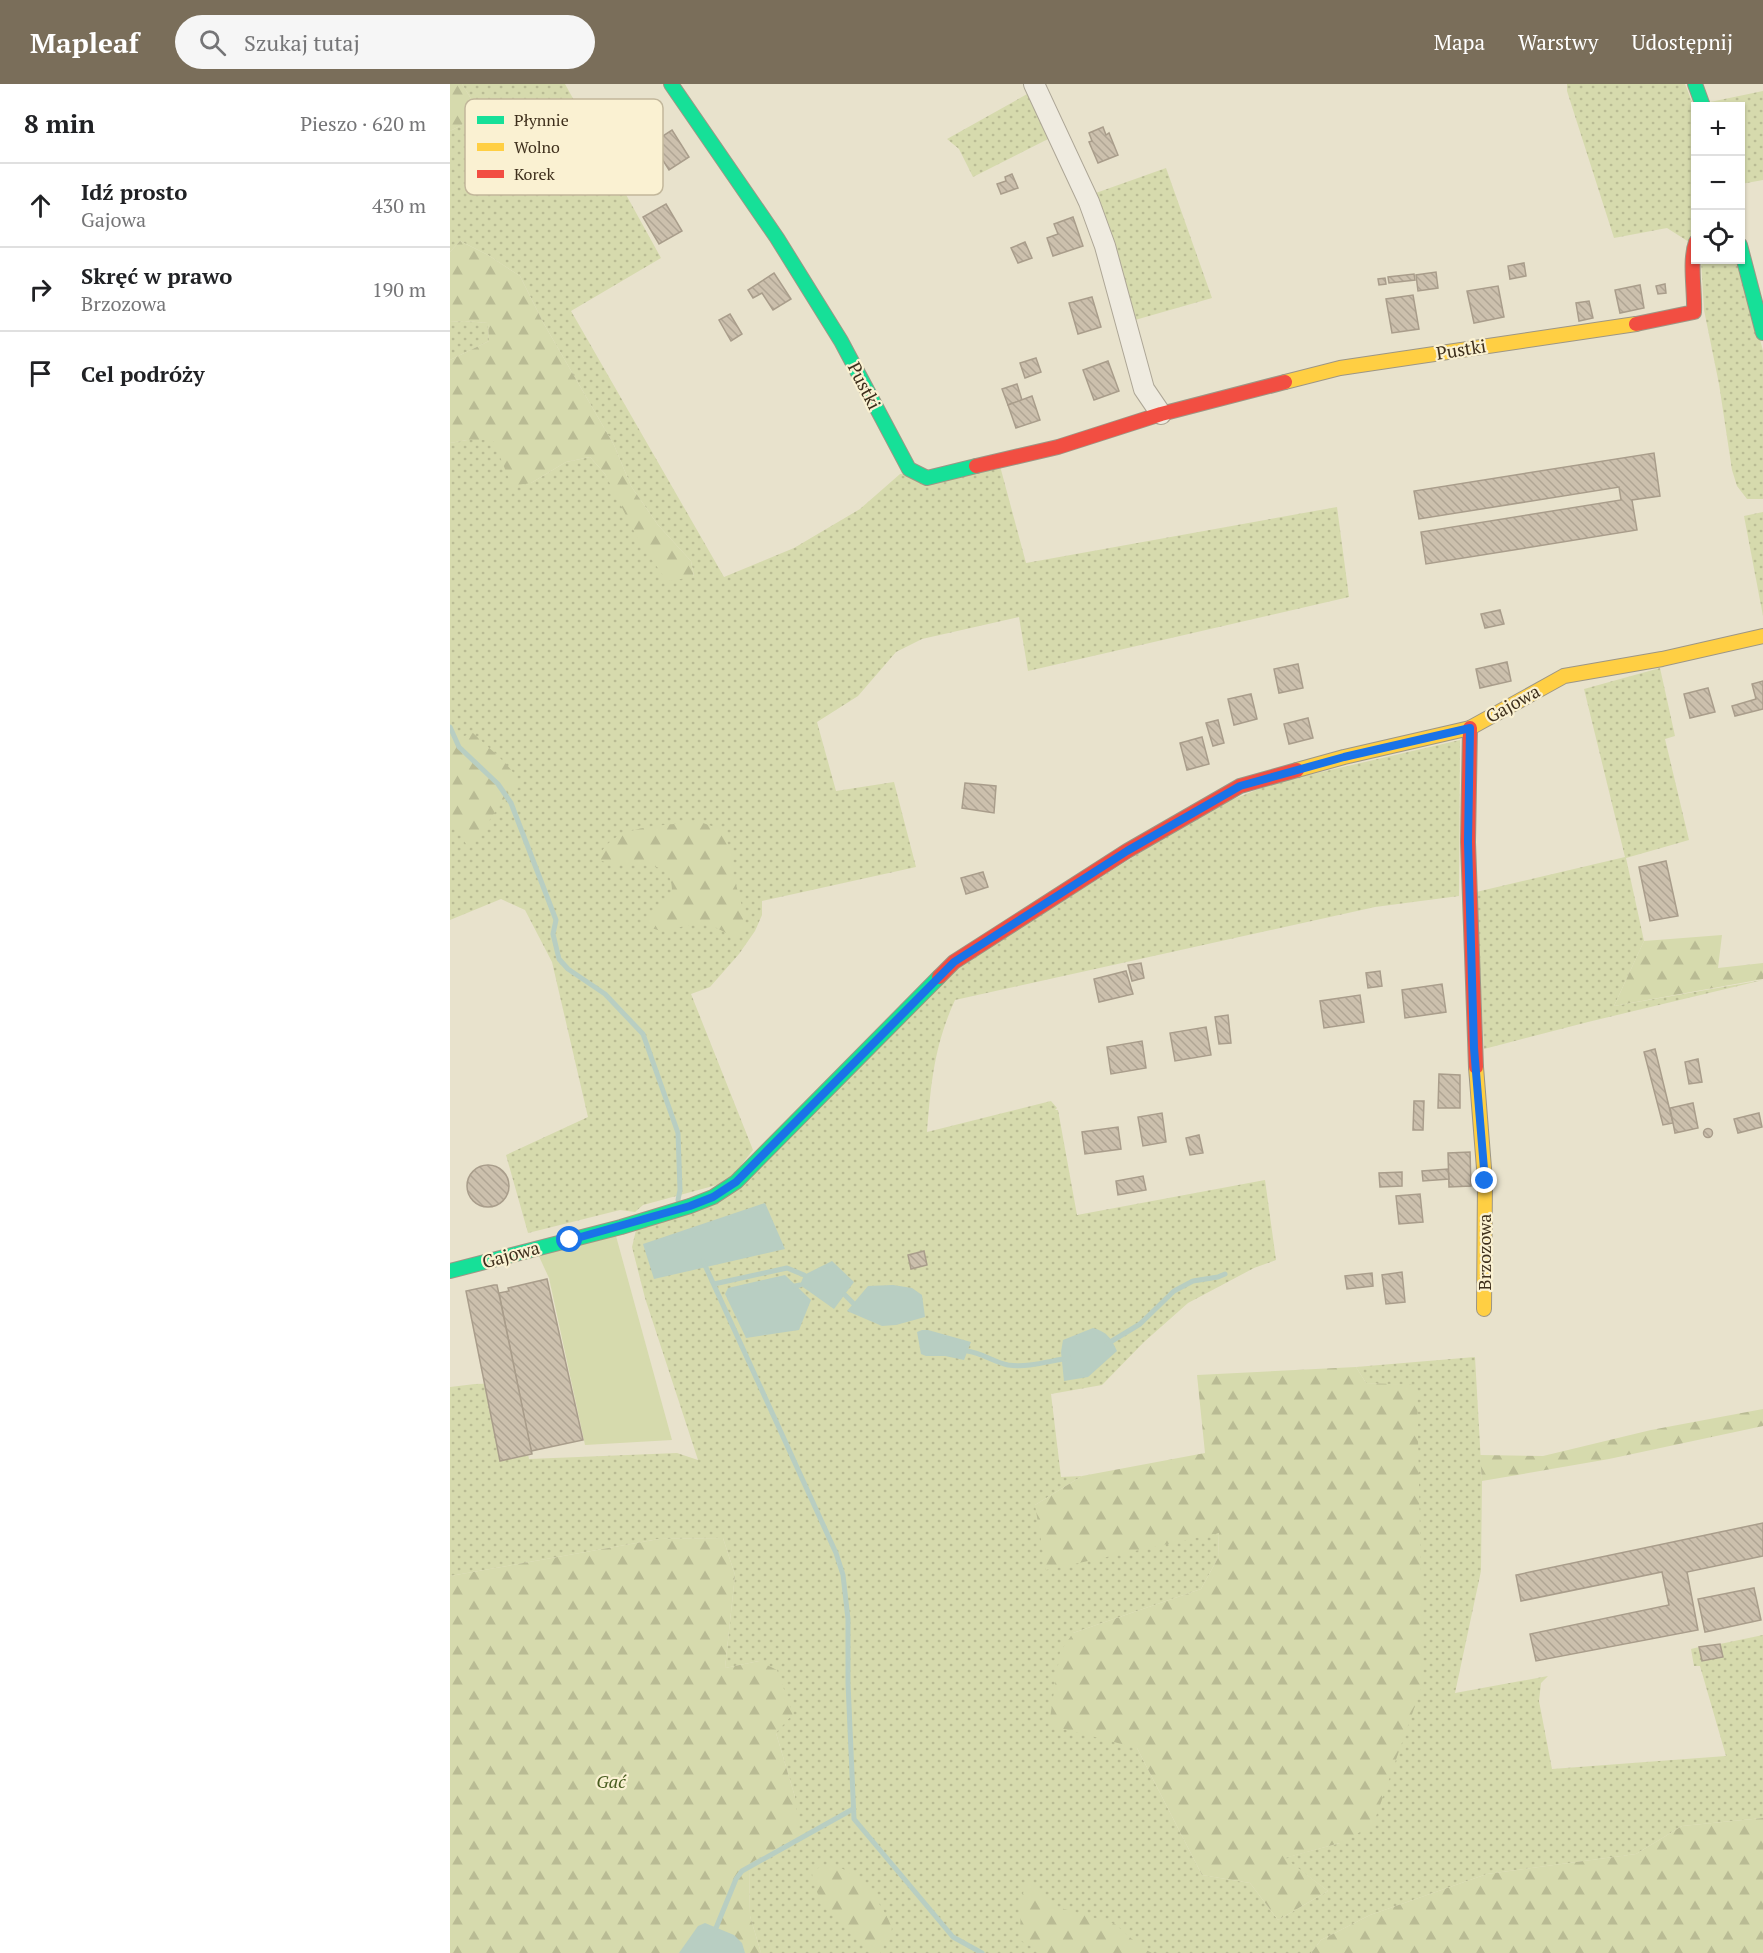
<!DOCTYPE html>
<html lang="pl">
<head>
<meta charset="utf-8">
<style>
	body { margin:0; font-family:"PT Serif",serif; background:#f6f6f6; color:#202124 }
	.controls { position:absolute; right:18px; top:18px; display:grid; overflow:hidden; border-radius:0px; box-shadow:0 2px 4px #0004 }
	.controls button { width:54px; height:54px; display:grid; place-items:center; padding:0; border:0; border-bottom:2px solid #e0e0e0; background:#fff; color:#202124; font:30px sans-serif }
	.stop { position:absolute; width:18px; height:18px; margin:-14px; border:4px solid #1a73e8; border-radius:50%; background:#fff }
	.stop.end { background:#1a73e8; border-color:#fff; box-shadow:0 2px 6px #0008 }
	.list { margin:0; padding:0; list-style:none }
	h2 { display:flex; justify-content:space-between; align-items:center; height:78px; margin:0; padding:0 24px; font-size:26px }
	h2 small { font-size:20px; font-weight:400; color:#757577 }
	.list li { display:grid; grid-template-columns:39px 1fr auto; gap:18px; align-items:center; box-sizing:border-box; height:84px; padding:0 24px; border-top:2px solid #e0e0e0 }
	.list b { display:block; font-size:22px; white-space:nowrap }
	.list p { margin:0; font-size:20px; white-space:nowrap; color:#757577 }
	.list em { font-size:20px; font-style:normal; color:#757577 }
	.icon { flex:none; width:33px; height:33px; fill:none; stroke:currentColor; stroke-width:2; stroke-linecap:round; stroke-linejoin:round }
	.map { position:relative; flex:none; width:1313px; height:1869px; overflow:hidden }
	header { display:flex; align-items:center; gap:36px; box-sizing:border-box; height:84px; padding:0 30px; background:#7a6e5a; color:#fff }
	header strong { font-size:28px }
	nav { display:flex; gap:33px; margin-inline-start:auto; font-size:21px }
	.search { width:420px; height:54px; background:#f6f6f6; display:flex; align-items:center; gap:15px; box-sizing:border-box; padding:0 21px; border-radius:33px; color:#757577; font-size:22px }
	main { display:flex }
	aside { flex:1; background:#fff }
	.map>svg:first-child { display:block }
	.grass { fill:url(#grass-dots) }
	.forest { fill:url(#forest-firs) }
	.garden { fill:#d6daad }
	.water { fill:#b8cec2 }
	.lines { fill:none; stroke-linecap:round; stroke-linejoin:round }
	.stream { stroke:#b8cec2; stroke-width:5 }
	.building { fill:url(#building-back-hatch); stroke:#a99d8b; stroke-width:1.5 }
	.street-casing { stroke:#ada696; stroke-width:22 }
	.fast-casing { stroke:#9d9685; stroke-width:16 }
	.slow-casing { stroke:#9d9685; stroke-width:16 }
	.jam-casing { stroke:#9d9685; stroke-width:16 }
	.street { stroke:#efebe0; stroke-width:20 }
	.fast { stroke:#16e098; stroke-width:14 }
	.slow { stroke:#ffcf43; stroke-width:14 }
	.jam { stroke:#f24e42; stroke-width:14 }
	.route { stroke:#1a73e8; stroke-width:8 }
	.labels { text-anchor:middle; stroke-width:4.5; stroke-linejoin:round; paint-order:stroke }
	.street-label { font-size:18px; fill:#3e2f1c; stroke:#faf1d2 }
	.park-label { font-size:18px; font-style:italic; fill:#495d20; stroke:#faf1d2 }
	.key { fill:#faf1d2; stroke:#c2b79b; stroke-width:1.5 }
	.key-label { font-size:16px; fill:#3e2f1c }
</style>
</head>
<body>
<header>
<strong>Mapleaf</strong>
<div class="search"><svg class="icon" aria-label="search" viewBox="0 0 24 24"><circle cx="10" cy="10" r="6"/><path d="M15 15l6 6"/></svg>Szukaj tutaj</div>
<nav><a>Mapa</a><a>Warstwy</a><a>Udostępnij</a></nav>
</header>
<main>
<aside>
<h2>8 min<small>Pieszo · 620 m</small></h2>
<ul class="list">
<li><svg class="icon" aria-label="ahead" viewBox="0 0 24 24"><path d="M12 20V5M6 11l6-6 6 6"/></svg><div><b>Idź prosto</b><p>Gajowa</p></div><em>430 m</em></li>
<li><svg class="icon" aria-label="right" viewBox="0 0 24 24"><path d="M7 20v-9h11M14 6l5 5-5 5"/></svg><div><b>Skręć w prawo</b><p>Brzozowa</p></div><em>190 m</em></li>
<li><svg class="icon" aria-label="arrive" viewBox="0 0 24 24"><path d="M6 21V4h12l-3 4 3 4H6"/></svg><div><b>Cel podróży</b></div></li>
</ul>
</aside>
<div class="map">
<svg width="1313" height="1869" viewBox="0 0 1313 1869">
	<defs>
		<pattern id="grass-dots" width="8" height="8" patternUnits="userSpaceOnUse" patternTransform="scale(1.5)"><rect width="8" height="8" fill="#d6daad"/><path d="M2 2h.1M6 6h.1" fill="none" stroke="#b9bb94" stroke-width="1.8" stroke-linecap="round"/></pattern>
		<pattern id="forest-firs" width="22" height="20" patternUnits="userSpaceOnUse" patternTransform="scale(1.5)"><rect width="22" height="20" fill="#d6daad"/><path d="M5 1l3.5 6h-7zM16 11l3.5 6h-7z" fill="#b9bb94"/></pattern>
		<pattern id="building-back-hatch" width="6" height="6" patternUnits="userSpaceOnUse" patternTransform="scale(1.5)"><rect width="6" height="6" fill="#ccc0ad"/><path d="M-1 5l2 2M0 0l6 6M5-1l2 2" fill="none" stroke="#b0a594"/></pattern>
	</defs>
	<rect width="100%" height="100%" fill="#e8e2cc"/>
	<!-- grass -->
	<g class="grass">
		<path d="M12,0H115L211,174L121,227L274,493L344,464L410,425L450,390L550,382L576,479L887,423L899,513L578,587L569,533L472,555L446,568L408,612L367,638L386,707L444,698L466,783L312,817V831L305,847L289,870L260,903L241,910L303,1066L278,1098L193,1121L185,1128L170,1126L78,1149L56,1071L138,1033L102,878L75,826L51,815L0,836V359L17,356H43L81,399L116,378L140,373L155,390L217,496L244,492L241,477L208,441L181,402L164,361L94,240L70,192L38,171L10,157L0,168V47L31,31Z"/>
		<path d="M1117,0H1235L1246,28L1245,148L1239,158L1217,144L1164,154L1117,7Z"/>
		<path d="M1313,7V96L1291,100L1290,22H1262L1260,18Z"/>
		<path d="M579,9L600,54L523,93L509,65L497,55Z"/>
		<path d="M716,84L762,214L685,236L643,110Z"/>
		<path d="M1251,176H1289L1290,178L1313,267V415H1297L1287,402L1282,386L1269,300L1254,226Z"/>
		<path d="M14,237L38,239L39,257L0,276V238Z"/>
		<path d="M1313,428V532L1294,432Z"/>
		<path d="M1210,584L1225,652L1215,655L1239,756L1176,774L1194,857L1164,922L1313,896L1138,938L1034,965L1026,808L1175,773L1134,605Z"/>
		<path d="M1010,656L1009,812L925,823L505,916C484,962 481,999 477,1048L601,1017L607,1024L605,1026H608L627,1131L815,1096L826,1176L804,1184L738,1219L694,1258L652,1301L601,1310L611,1393L632,1392L585,1421L756,1450L769,1448L768,1474L751,1505L623,1549L687,1664L752,1791L800,1799L828,1836L878,1807L834,1774L890,1759L967,1302L916,1299L906,1283L1025,1273L1032,1397L1031,1487L1005,1609L1098,1592L1091,1599L1089,1617L1102,1685L1276,1672L1250,1582H1244L1241,1565L1249,1563L1252,1577L1273,1573L1270,1560L1313,1551V1734L1232,1742L1186,1770L1037,1790L920,1831L871,1856L861,1869H311L300,1832L299,1780L345,1713L326,1649L309,1577L275,1584L285,1491L273,1454L209,1455L0,1492V1303L25,1300L64,1299L79,1375L227,1369L248,1376L195,1214L182,1163L186,1146L243,1127L510,882L761,724L824,699Z"/>
	</g>
	<!-- forest -->
	<g class="forest">
		<path d="M0,0H12L31,31L0,47Z"/>
		<path d="M10,157L38,171L70,192L94,240L164,361L181,402L208,441L241,477L244,493L217,497L190,459L155,390L140,373L116,378L81,399L62,402L43,356H17L0,359V276L39,257L38,239L14,237L0,238V168Z"/>
		<path d="M23,649C37,663 59,679 68,696L19,765L0,734V657Z"/>
		<path d="M240,738L253,739L273,746L281,770V783L292,822L295,849L282,852L255,838L211,847L198,843L199,832L222,812C225,773 191,783 166,780C160,780 153,777 148,776C160,740 209,743 240,738Z"/>
		<path d="M1272,851L1268,884L1313,879V895L1164,922L1194,857Z"/>
		<path d="M906,1283L916,1299L967,1301L973,1599L923,1741L890,1759L835,1774L878,1807L828,1836L800,1799L752,1791L687,1664L599,1641L610,1568L623,1549L751,1505L768,1474L769,1449L596,1486L585,1421L632,1392L755,1369L747,1291Z"/>
		<path d="M1313,1325V1342L1159,1375L1032,1397L1030,1371L1093,1372L1201,1346Z"/>
		<path d="M273,1454L285,1491L275,1584L309,1577L327,1586L343,1630L326,1649L345,1713L349,1751L299,1780L300,1832L311,1869H0V1492L209,1455Z"/>
		<path d="M1313,1734V1869H861L871,1856L920,1831L1037,1790L1186,1770L1232,1742Z"/>
		<path d="M371,1782C375,1782 381,1781 385,1782C407,1787 437,1825 442,1845L430,1869H424C400,1846 365,1824 362,1789Z"/>
		<path d="M578,1797L604,1822L665,1840L692,1864L702,1869H592L570,1856L571,1814Z"/>
	</g>
	<!-- garden -->
	<path class="garden" d="M166,1152L222,1356L135,1361L99,1194L87,1168Z"/>
	<!-- water -->
	<g class="water">
		<path d="M315,1119L335,1165L204,1195L193,1160Z"/>
		<path d="M382,1177L404,1198L384,1225L350,1201L354,1191Z"/>
		<path d="M335,1191L361,1216L349,1246L296,1254L275,1210L278,1204Z"/>
		<path d="M443,1201L462,1204L472,1211L475,1233L446,1241L432,1242L397,1227L418,1202Z"/>
		<path d="M643,1244C657,1248 661,1254 667,1267L638,1293L614,1297L611,1268L613,1256Z"/>
		<path d="M472,1246H478L521,1258L514,1276L495,1272H476L471,1270L467,1248Z"/>
		<path d="M255,1839L284,1851L292,1859L295,1869H229L248,1842Z"/>
	</g>
	<g class="lines">
		<!-- stream -->
		<g class="stream">
			<path d="M0,643L9,663L48,700L61,719L106,836L103,850L109,875L118,885L155,910L193,950L228,1049L230,1106L228,1116"/>
			<path d="M253,1177L386,1469L393,1491L398,1535V1599L404,1735L503,1853L532,1869"/>
			<path d="M264,1200L337,1184L354,1191"/>
			<path d="M345,1202L350,1201"/>
			<path d="M395,1211L403,1219"/>
			<path d="M657,1260L690,1240L724,1207L743,1197L768,1193L775,1190"/>
			<path d="M517,1267C532,1269 544,1278 558,1281C578,1284 599,1277 619,1274"/>
			<path d="M266,1844L286,1795L292,1787L403,1725"/>
		</g>
	</g>
	<!-- building -->
	<g class="building">
		<path d="M653,43L656,51L659,49L668,71L648,79L639,58L642,57L639,49Z"/>
		<path d="M222,46L239,73L219,86L202,59Z"/>
		<path d="M562,90L568,104L551,110L547,100L556,97L555,93Z"/>
		<path d="M216,120L232,147L209,160L193,133Z"/>
		<path d="M623,133L633,162L603,172L597,154L608,150L604,140Z"/>
		<path d="M575,158L582,174L568,179L561,164Z"/>
		<path d="M1074,179L1076,192L1060,195L1058,182Z"/>
		<path d="M986,188L988,204L968,207L966,191Z"/>
		<path d="M324,189L341,215L323,226L312,209L303,214L298,206Z"/>
		<path d="M964,190L965,196L939,199L938,193Z"/>
		<path d="M935,194L936,200L929,201L928,195Z"/>
		<path d="M1215,200L1216,209L1208,210L1206,202Z"/>
		<path d="M1190,201L1194,224L1170,229L1165,206Z"/>
		<path d="M1048,202L1054,233L1024,239L1017,207Z"/>
		<path d="M963,211L969,245L942,249L936,215Z"/>
		<path d="M642,213L651,243L628,250L619,219Z"/>
		<path d="M1139,217L1143,234L1129,237L1126,219Z"/>
		<path d="M280,230L292,250L281,257L269,236Z"/>
		<path d="M586,274L591,288L575,294L570,279Z"/>
		<path d="M658,277L669,307L644,316L633,286Z"/>
		<path d="M567,300L572,316L558,321L552,305Z"/>
		<path d="M582,312L590,336L566,344L558,321Z"/>
		<path d="M1204,369L1210,412L1182,416L1187,446L976,480L971,448L1171,416L1169,403L969,435L964,407Z"/>
		<path d="M1050,526L1054,540L1035,544L1031,530Z"/>
		<path d="M1057,578L1061,597L1030,604L1026,585Z"/>
		<path d="M848,580L853,604L829,609L824,585Z"/>
		<path d="M1313,597V625L1285,632L1282,622L1306,615L1302,600Z"/>
		<path d="M1258,604L1265,628L1240,634L1234,610Z"/>
		<path d="M801,610L807,635L784,641L778,615Z"/>
		<path d="M858,634L863,654L839,660L834,640Z"/>
		<path d="M768,636L774,659L763,662L756,639Z"/>
		<path d="M752,653L759,680L737,686L730,659Z"/>
		<path d="M515,699L546,702L544,729L512,724Z"/>
		<path d="M1216,777L1228,832L1200,837L1189,783Z"/>
		<path d="M533,788L538,803L516,810L511,794Z"/>
		<path d="M691,879L694,894L682,897L678,881Z"/>
		<path d="M676,887L683,910L649,918L644,895Z"/>
		<path d="M930,887L932,902L918,904L916,889Z"/>
		<path d="M992,900L996,928L955,934L952,906Z"/>
		<path d="M910,911L914,938L874,944L870,917Z"/>
		<path d="M778,931L781,959L769,960L765,933Z"/>
		<path d="M756,943L761,971L725,977L720,949Z"/>
		<path d="M692,957L696,984L661,990L657,963Z"/>
		<path d="M1205,965L1223,1039L1213,1041L1194,968Z"/>
		<path d="M1248,975L1252,998L1239,1000L1235,978Z"/>
		<path d="M989,990L1010,991V1024H988Z"/>
		<path d="M964,1017H974L973,1046H963Z"/>
		<path d="M1243,1019L1248,1044L1225,1049L1220,1024Z"/>
		<path d="M712,1029L716,1058L693,1062L688,1033Z"/>
		<path d="M1309,1029L1312,1043L1288,1049L1284,1035Z"/>
		<path d="M668,1043L671,1065L635,1070L632,1048Z"/>
		<circle cx="1258" cy="1049" r="4.5"/>
		<path d="M749,1051L753,1069L740,1071L736,1054Z"/>
		<path d="M1020,1068L1021,1102L999,1103L998,1069Z"/>
		<circle cx="38" cy="1102" r="21"/>
		<path d="M998,1085L999,1095L973,1097L972,1087Z"/>
		<path d="M952,1088V1102L930,1103L929,1089Z"/>
		<path d="M693,1092L696,1106L668,1111L666,1097Z"/>
		<path d="M970,1110L973,1138L949,1140L946,1112Z"/>
		<path d="M474,1167L477,1181L461,1185L458,1171Z"/>
		<path d="M952,1188L955,1218L936,1220L932,1191Z"/>
		<path d="M922,1189L923,1202L897,1205L895,1192Z"/>
		<path d="M97,1195L133,1356L81,1367L49,1209L59,1207L58,1204Z"/>
		<path d="M44,1201H47L50,1215L82,1370L50,1377L16,1207Z"/>
		<path d="M1313,1439V1472L1237,1488L1248,1546L1086,1577L1080,1550L1219,1521L1212,1488L1071,1517L1066,1491Z"/>
		<path d="M1304,1504L1311,1536L1255,1548L1248,1515Z"/>
		<path d="M1270,1560L1273,1573L1252,1577L1249,1563Z"/>
	</g>
	<g class="lines">
		<!-- street casing -->
		<g class="street-casing">
			<path id="street" d="M584,0L639,118L655,162L694,305L711,330"/>
		</g>
		<!-- fast casing -->
		<g class="fast-casing">
			<g id="fast">
				<path d="M221,0L327,154L391,257L459,385L477,394L526,382"/>
				<path d="M1245,0L1253,22"/>
				<path d="M1290,161L1313,249"/>
				<path d="M0,1187L171,1143L240,1122L263,1113L286,1098L489,893"/>
			</g>
		</g>
		<!-- slow casing -->
		<g class="slow-casing">
			<g id="slow">
				<path d="M835,298L890,284L1186,240"/>
				<path d="M847,686L894,673L1020,644L1114,592L1212,575L1313,552"/>
				<path d="M1026,983L1035,1097L1034,1225"/>
			</g>
		</g>
		<!-- jam casing -->
		<g class="jam-casing">
			<g id="jam">
				<path d="M1186,240L1244,228C1245,207 1239,177 1246,158"/>
				<path d="M526,382L608,363L711,330L835,298"/>
				<path d="M1020,644L1018,758L1026,983"/>
				<path d="M489,893L504,878L677,767L790,702L847,686"/>
			</g>
		</g>
		<!-- street -->
		<use href="#street" class="street"/>
		<!-- fast -->
		<use href="#fast" class="fast"/>
		<!-- slow -->
		<use href="#slow" class="slow"/>
		<!-- jam -->
		<use href="#jam" class="jam"/>
	</g>
	<g class="lines">
		<!-- route -->
		<path class="route" d="M120,1156L240,1122L263,1113L286,1098L504,878L677,767L790,702L894,673L1020,644L1018,758L1024,964L1035,1097"/>
	</g>
	<g class="labels">
		<!-- street labels -->
		<g class="street-label">
			<text transform="translate(1011 266) rotate(-9)" y="6">Pustki</text>
			<text transform="translate(414 302) rotate(63)" y="6">Pustki</text>
			<text transform="translate(1063 620) rotate(-29)" y="6">Gajowa</text>
			<text transform="translate(1035 1168) rotate(-90)" y="6">Brzozowa</text>
			<text transform="translate(61 1171) rotate(-15)" y="6">Gajowa</text>
		</g>
		<!-- park labels -->
		<g class="park-label">
			<text x="161" y="1704">Gać</text>
		</g>
	</g>
	<!-- legend -->
	<rect x="15" y="15" width="198" height="96" rx="9" class="key"/>
	<rect x="27" y="32" width="27" height="8" fill="#16e098"/>
	<rect x="27" y="59" width="27" height="8" fill="#ffcf43"/>
	<rect x="27" y="86" width="27" height="8" fill="#f24e42"/>
	<g class="key-label">
		<text x="64" y="42">Płynnie</text>
		<text x="64" y="69">Wolno</text>
		<text x="64" y="96">Korek</text>
	</g>
</svg>
<div class="controls">
<button>+</button>
<button>−</button>
<button><svg class="icon" aria-label="locate" viewBox="0 0 24 24"><circle cx="12" cy="12" r="6"/><path d="M12 2v4M12 18v4M2 12h4M18 12h4"/></svg></button>
</div>
<div class="stop" style="left:120px;top:1156px"></div>
<div class="stop end" style="left:1035px;top:1097px"></div>
</div>
</main>
</body>
</html>
